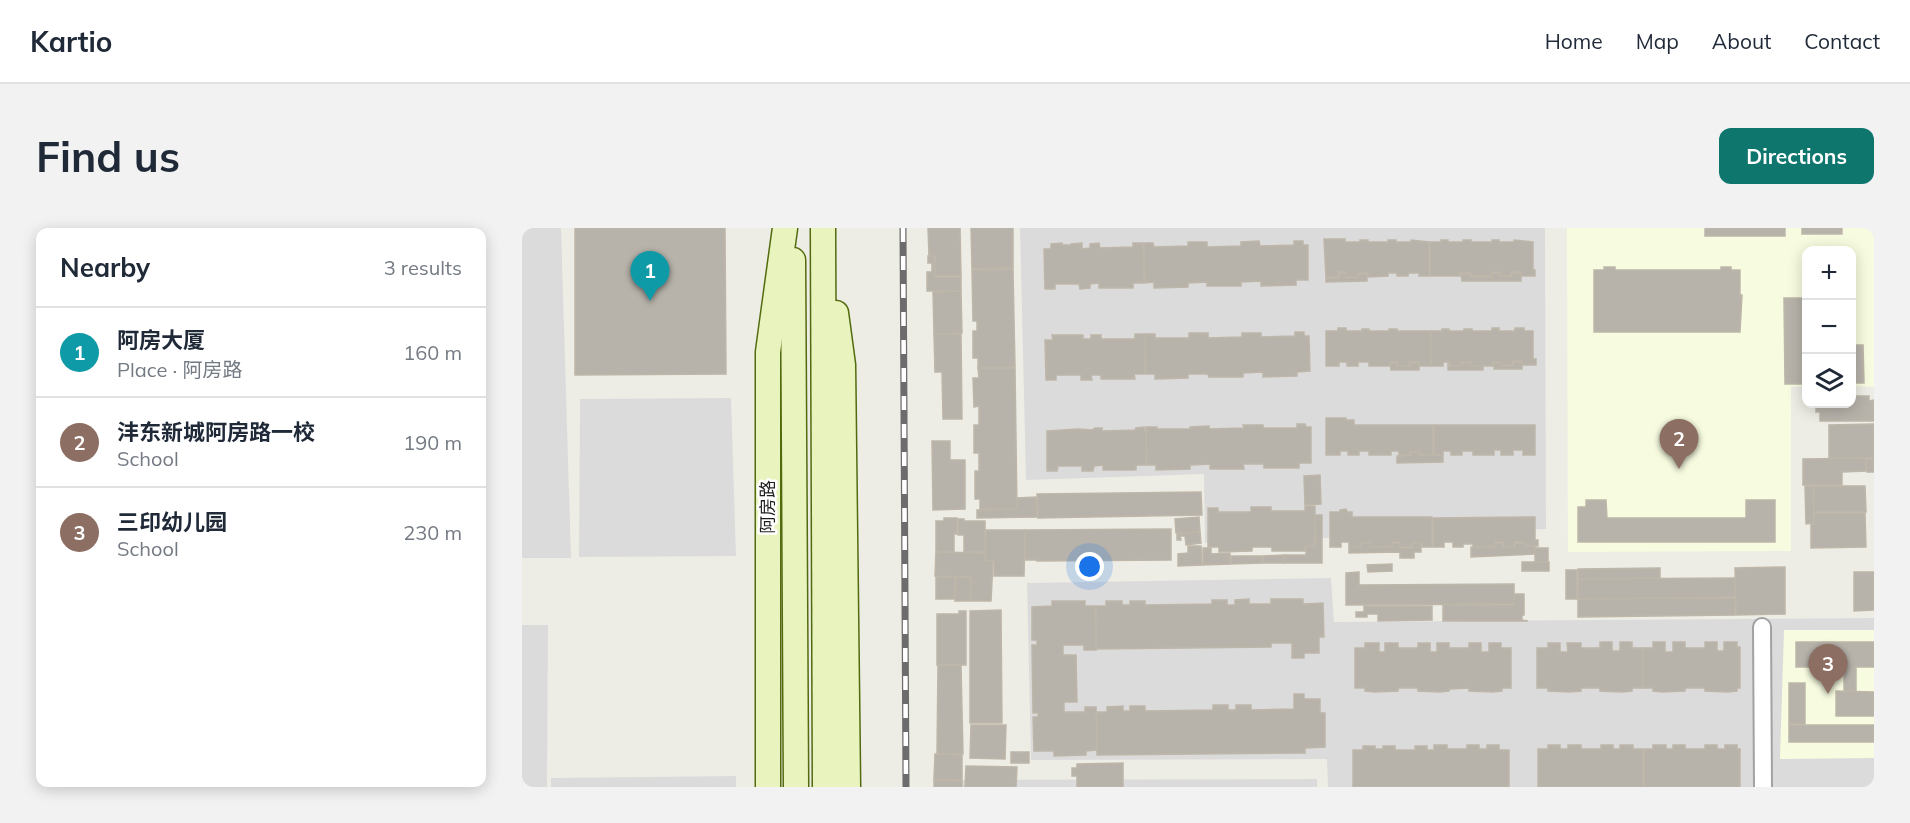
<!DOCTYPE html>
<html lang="en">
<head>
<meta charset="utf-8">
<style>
	body { margin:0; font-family:Mulish,"Noto Sans SC",sans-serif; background:#f2f2f3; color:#1f2937 }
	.controls { position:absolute; right:18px; top:18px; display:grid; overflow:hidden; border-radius:12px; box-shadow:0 3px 15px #0003 }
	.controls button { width:54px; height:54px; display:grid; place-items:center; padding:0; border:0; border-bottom:2px solid #e0e1e3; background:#fff; color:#1f2937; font:30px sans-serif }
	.you { position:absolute; left:568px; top:339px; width:21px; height:21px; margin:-15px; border:4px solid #fff; border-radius:50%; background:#1a73e8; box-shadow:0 0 0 9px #1a73e833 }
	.badge { display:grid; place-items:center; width:39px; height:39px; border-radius:50%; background:#0f766e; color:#fff; font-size:20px; font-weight:700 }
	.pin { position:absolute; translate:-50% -50px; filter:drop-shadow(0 2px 3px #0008) }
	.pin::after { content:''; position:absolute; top:32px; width:21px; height:18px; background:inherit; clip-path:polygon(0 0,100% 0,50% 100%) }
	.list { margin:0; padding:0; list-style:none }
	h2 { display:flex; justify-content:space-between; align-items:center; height:78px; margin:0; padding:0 24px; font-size:26px }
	h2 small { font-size:20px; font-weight:400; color:#747a83 }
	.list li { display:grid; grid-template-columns:39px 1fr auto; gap:18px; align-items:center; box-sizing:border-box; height:90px; padding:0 24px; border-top:2px solid #e0e1e3 }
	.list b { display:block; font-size:22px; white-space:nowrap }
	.list p { margin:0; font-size:20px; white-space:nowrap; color:#747a83 }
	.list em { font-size:20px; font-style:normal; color:#747a83 }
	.icon { flex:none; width:33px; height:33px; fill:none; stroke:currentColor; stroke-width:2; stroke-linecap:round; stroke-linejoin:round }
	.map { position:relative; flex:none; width:1352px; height:559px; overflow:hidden; border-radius:12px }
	header { display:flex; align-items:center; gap:36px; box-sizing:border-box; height:84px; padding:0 30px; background:#fff; border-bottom:2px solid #e0e1e3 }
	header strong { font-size:28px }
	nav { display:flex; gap:33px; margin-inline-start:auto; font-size:21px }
	.intro { display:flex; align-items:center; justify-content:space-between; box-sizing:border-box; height:144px; padding:0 36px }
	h1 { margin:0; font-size:42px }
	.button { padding:15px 27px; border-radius:12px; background:#0f766e; color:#fff; font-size:21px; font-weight:700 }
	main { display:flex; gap:36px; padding:0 36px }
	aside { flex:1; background:#fff; border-radius:12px; box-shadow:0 3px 15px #0003 }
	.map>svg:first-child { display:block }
	.residential { fill:#dcdbdb }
	.education { fill:#f7fce0 }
	.building { fill:#b7b3ab; stroke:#beb6a9; stroke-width:1.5 }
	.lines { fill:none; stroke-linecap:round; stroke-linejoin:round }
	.minor-casing { stroke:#a2a2a2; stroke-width:20 }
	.secondary-casing { stroke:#526b0f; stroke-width:27 }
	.minor { stroke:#fff; stroke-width:16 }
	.secondary { stroke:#e8f3be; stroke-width:24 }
	.rail-casing { stroke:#6c6c6c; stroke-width:7 }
	.rail { stroke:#fff; stroke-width:4.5; stroke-dasharray:14; stroke-linecap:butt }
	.labels { text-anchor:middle; stroke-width:5; stroke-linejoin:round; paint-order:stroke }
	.street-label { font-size:18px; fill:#1e1e1e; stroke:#fff }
</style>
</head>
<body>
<header>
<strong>Kartio</strong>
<nav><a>Home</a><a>Map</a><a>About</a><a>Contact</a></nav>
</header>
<div class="intro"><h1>Find us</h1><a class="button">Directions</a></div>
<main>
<aside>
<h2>Nearby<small>3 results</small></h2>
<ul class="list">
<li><span class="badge" style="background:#0f9aa8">1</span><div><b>阿房大厦</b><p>Place · 阿房路</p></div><em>160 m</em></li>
<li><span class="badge" style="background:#8d6e63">2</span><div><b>沣东新城阿房路一校</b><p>School</p></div><em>190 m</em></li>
<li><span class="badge" style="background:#8d6e63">3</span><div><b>三印幼儿园</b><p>School</p></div><em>230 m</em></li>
</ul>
</aside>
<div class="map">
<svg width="1352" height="559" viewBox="0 0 1352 559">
	<rect width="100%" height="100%" fill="#eeede5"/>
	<!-- residential -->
	<g class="residential">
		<path d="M0,0H39L49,330H0Z"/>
		<path d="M498,0H1023L1024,301L683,315L682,246L504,252Z"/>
		<path d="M209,170L214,328L57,329L58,171Z"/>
		<path d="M809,350L812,394L1352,390V559H806L805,531L509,532L505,355Z"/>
		<path d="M0,397H26L25,559H0Z"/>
		<path d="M214,548V559H29V550Z"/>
		<path d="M795,551V559H438V552Z"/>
	</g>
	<!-- education -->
	<g class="education">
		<path d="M1045,0H1352V159L1330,158V22H1284V158L1269,159V323L1046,324Z"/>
		<path d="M1262,402H1352V530L1258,531Z"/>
	</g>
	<!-- building -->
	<g class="building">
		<path d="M53,0H203L204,146L53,147Z"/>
		<path d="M406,0H438L439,48H413V28H407Z"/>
		<path d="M449,0H491V40L450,41Z"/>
		<rect x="1183" y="0" width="80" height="8"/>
		<rect x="1280" y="0" width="40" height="6"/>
		<path d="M802,11H823V14H838V12H846V14H866V12H874V14H889V12L907,14V48H897V45H886V48H875V45H866V48L846,49V45H836V49H824V44H816V49H804Z"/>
		<path d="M919,12H926V14H941V12H949V14H970V12H977V14H992V12L1011,14V42H1013V48H999V44H989V48H978V44H970V48H949V45H938V48H908V14H919Z"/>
		<path d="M737,13L738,18L772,17V13H781V17H786V52H774V57L739,58V53L719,54V58H685V54L666,55V59L632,60V54L623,55L622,15H631L632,19L666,18V14H685V19L719,18V14Z"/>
		<path d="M540,15V17H549V16L560,15V21L568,20V16L577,15L578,20L611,19V15H621L622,55H611V60H577V55L568,56V60L558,61L557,56H533V61H523L522,21H529V16Z"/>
		<path d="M406,28H412L413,49H439V63H405V44H410V35H406Z"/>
		<path d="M1082,39H1093V42H1199V39H1209V42H1218V67H1220L1218,104H1072V42H1082Z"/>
		<path d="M491,41L493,139L456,140V130H451V103H455V93H451L450,42Z"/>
		<path d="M817,45H824V50H836V46H845V53L804,54V50H817Z"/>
		<path d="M970,45H977L978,48L990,49V45H999V53H970Z"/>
		<path d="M939,46H948V49H970V53H940Z"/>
		<path d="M439,63L440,105L412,106L411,64Z"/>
		<path d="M1262,70H1284V156H1263Z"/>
		<path d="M816,100H824V103H840V101H847V103H867V101H875V103H909V138H897V134H887V138H876V134H868V138H847V134H836V138H825V134H817V138H804V103H816Z"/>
		<path d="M970,100H977V103H993V100H1002V103H1011V131H1014V137H1000V133H990V137H979V134H971V138H949V134H940V138H928V134H921V138H909V103H920V101H927V103H942V101H950V103H970Z"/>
		<path d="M773,104H782V108H787L788,143L775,144V148L741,149V144L721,145V149H687L686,146H666V150L633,151V146H624L623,106H633V110H667V105H686V110L720,109V105H739V109L773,108Z"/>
		<path d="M412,106H439L440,191H421L420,144H413Z"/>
		<path d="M613,106H623V146H612L613,151H579V147H569L570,152H559V147H534V152H524L523,112H531L530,107H561V111H569V107H579V111H613Z"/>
		<path d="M1330,113V117H1341L1342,155H1330Z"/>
		<path d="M991,134H1000V141H972V135H979V138H991Z"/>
		<path d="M868,135H875V138H888V135H897V142H869Z"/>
		<path d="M926,135H927V138H940V135H949V138H961V142H926Z"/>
		<path d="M456,140H493L495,281H458V271H453V243H457V225H452V197H457V178L452,179L451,150H457Z"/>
		<path d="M1330,168H1347V173L1352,172V193H1298V184H1294V176H1330Z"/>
		<path d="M804,190H824V192H832V197H911V227H898V224H888V227H877V223H869V227H847V223H837V227H826V223H818V227H804Z"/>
		<path d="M775,196H783L784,199H789V235H777V240H742V236H721L722,241H688V236L668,237V241L634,242V237H625L624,199H635V201H668V199L687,198V201L722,200L721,197H741V200H775Z"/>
		<path d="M1352,196V230H1307V197Z"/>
		<path d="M912,197H1013V227H1001V222H991V227H979V222H972V227H951V223H940V227H929V223H921V227H912Z"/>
		<path d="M622,199L624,206V237H614V242H581V237L572,238L571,243H560V238H536L535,243H525V203L556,201L570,202L573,200H580V203L613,202L614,200Z"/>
		<path d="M410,213H428V232H443V281L411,282Z"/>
		<path d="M889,224H898V227H921V234L875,235V228L889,227Z"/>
		<path d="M1344,230V243L1320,244V257H1281V231Z"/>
		<path d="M1344,231H1352V244H1345Z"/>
		<path d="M798,247L799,276L783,277L782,248Z"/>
		<path d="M1283,258H1291L1292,295L1284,296Z"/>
		<path d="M1292,258H1343L1344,284H1292Z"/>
		<path d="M679,264L680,287L516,290L515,266Z"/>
		<path d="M514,269L515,289L455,290V282L495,281V270Z"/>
		<path d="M1064,272H1084L1085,290H1224V272H1253V314H1056V279H1064Z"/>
		<path d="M783,278H793V318H783L784,323H750V319H730V323L697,324V319H686V280H696V284H729V279H749V283H783Z"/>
		<path d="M824,281L825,284H830V289H910V319H900V315H890V319H878V314H870V319H848V315H838V319H827V314H819V319H808V284H818V282Z"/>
		<path d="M1292,285H1343L1344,319L1289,320V296H1292Z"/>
		<path d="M793,287H800V335H762V327H784V318H794Z"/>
		<path d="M677,289L678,304L654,305L653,291Z"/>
		<path d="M1013,289V312H1016V318H1002V314H992V319H981V314H973V319H951V316H941V319H931V314H922V319H911V290Z"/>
		<path d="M422,290H435V306H432V324H414V293H422Z"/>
		<path d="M436,291H442V293H463V324H442V307H436Z"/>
		<path d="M649,301V332L515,333V332H503V302Z"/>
		<path d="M464,302H503L502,348H472V333H463Z"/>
		<path d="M678,304L679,315L664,317L663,308H658L659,312H655V306Z"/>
		<path d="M838,315H848V319H870V315H878V320H890V315H899V324H892V330H878V324L827,325V319H839Z"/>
		<path d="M973,315H981V319H993V315H1002V318H1013V326L949,329V319H974Z"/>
		<path d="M666,318H679L680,337L656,338V326L666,325Z"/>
		<path d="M681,320H689V326L708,325V336L681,337Z"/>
		<rect x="1013" y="320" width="13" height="14"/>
		<path d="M414,324L463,325V333H471L469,373H449V349L413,348Z"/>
		<path d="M762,327V335H741V328Z"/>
		<path d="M709,328H740V335L709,336Z"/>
		<rect x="1000" y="334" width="27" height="9"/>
		<path d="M870,336V343L846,344L845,337Z"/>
		<path d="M1263,339V386L1214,387L1213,340Z"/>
		<path d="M1138,340V350L1056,351V341Z"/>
		<rect x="1044" y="342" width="11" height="29"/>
		<path d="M837,344V357L992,356V376L824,377V345Z"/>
		<path d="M1332,344H1352V382L1332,383Z"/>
		<rect x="414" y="349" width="19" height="22"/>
		<path d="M434,349H449L448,373H433Z"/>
		<path d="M1213,350V369L1056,371V351Z"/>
		<path d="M992,366H1002V387H1000V392L1006,393H921V377H992Z"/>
		<path d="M1213,370V387L1056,389V371Z"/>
		<path d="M727,371V376H749V371H781V376L801,375L802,409H797V425H782V430H770V415H749V419L574,421V378H584V373H600V377H608V373H623V377L690,376V372H705V377H713V372Z"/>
		<path d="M530,373H563V378H573L574,422H562V417H541V427H554L555,474H542V484H563V479H574L575,522L564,523V527L532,528V523H512L511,489H516V485H511L510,417H515V412H510V379L530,378Z"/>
		<path d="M842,378H910V392L856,393V386H845V389H834V384H842Z"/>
		<path d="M479,382L480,495H448V383Z"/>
		<path d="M437,383H444V437H415V386H437Z"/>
		<path d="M1078,414H1090V423H1098V414H1110V420H1121V460H1110V463L1100,464L1078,463V460H1059V463L1048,464L1026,463V460H1015V420H1026V415H1038V424H1046L1045,415H1059V420H1078Z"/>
		<path d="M1131,414H1143V424H1151V414H1163V420H1183V414H1195V423H1202V414H1215V419H1218V460H1215V463L1205,464L1183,463V460H1163V463L1140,464L1131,463V460H1121V420H1131Z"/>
		<path d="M1274,414H1352V439H1334V463H1322V439H1274Z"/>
		<path d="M843,415H857V424H863V415H876V420H896V415H908V424H915V415H927V420H947V415H959V424H967V415H979V420H989V460H980V463L970,464L947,463V460L927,461V463L917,464L896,463V460H876V463L853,464L843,463V460H833V420H843Z"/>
		<path d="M416,437H439L441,526H415Z"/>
		<rect x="1267" y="455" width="16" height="41"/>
		<path d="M1314,463L1352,464V488H1314Z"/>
		<path d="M772,466H782V471H798V485H803V519L783,520V525L575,527V484H585V479L601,478V483H608V478H623V483L691,482V477H706V482H714V477H729V482L772,481Z"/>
		<path d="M449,497H484L483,531L448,530Z"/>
		<rect x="1267" y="497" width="85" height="17"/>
		<path d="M912,517H925V521H945V517H957V521H965V517H977V522H987V559H831V522H841V518H853V521H861V518H873V522H893V518H905V522H912Z"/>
		<path d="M1026,517H1038V521H1046V517H1059V521H1079V517H1091V521H1098V517H1111V521H1121V559H1016V521H1026Z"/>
		<path d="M1131,517H1144V521H1151V517H1163V521H1183V517H1195V521H1203V517H1215V521H1218V559H1122V521H1131Z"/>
		<rect x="489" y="524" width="18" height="11"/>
		<path d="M413,526L440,527V552L412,551Z"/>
		<path d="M601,535V559H555V548H550V540H555V536Z"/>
		<path d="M444,538L495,539L494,559H443Z"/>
		<path d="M412,552L440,553V559H412Z"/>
	</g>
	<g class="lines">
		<!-- minor casing -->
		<g class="minor-casing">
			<path id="minor" d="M1240,399L1241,559"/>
		</g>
		<!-- secondary casing -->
		<g class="secondary-casing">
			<g id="secondary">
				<path d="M301,0L303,559"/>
				<path d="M271,32L274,559"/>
				<path d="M314,85L321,137L326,559"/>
				<path d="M246,559V124L263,0"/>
			</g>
		</g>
		<!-- minor -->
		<use href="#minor" class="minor"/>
		<!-- secondary -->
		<use href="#secondary" class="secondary"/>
		<!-- rail casing -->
		<g class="rail-casing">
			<path id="rail" d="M381,0L384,559"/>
		</g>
		<!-- rail -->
		<use href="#rail" class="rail"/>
	</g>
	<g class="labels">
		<!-- street labels -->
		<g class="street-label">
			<text transform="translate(246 279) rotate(-90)" y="6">阿房路</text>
		</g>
	</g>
</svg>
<div class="controls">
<button>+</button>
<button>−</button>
<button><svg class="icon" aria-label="layers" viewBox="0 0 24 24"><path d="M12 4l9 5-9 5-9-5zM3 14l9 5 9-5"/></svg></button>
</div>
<div class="you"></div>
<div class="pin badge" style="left:128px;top:73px;background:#0f9aa8">1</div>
<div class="pin badge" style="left:1157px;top:241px;background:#8d6e63">2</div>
<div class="pin badge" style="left:1306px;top:466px;background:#8d6e63">3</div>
</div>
</main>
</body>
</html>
